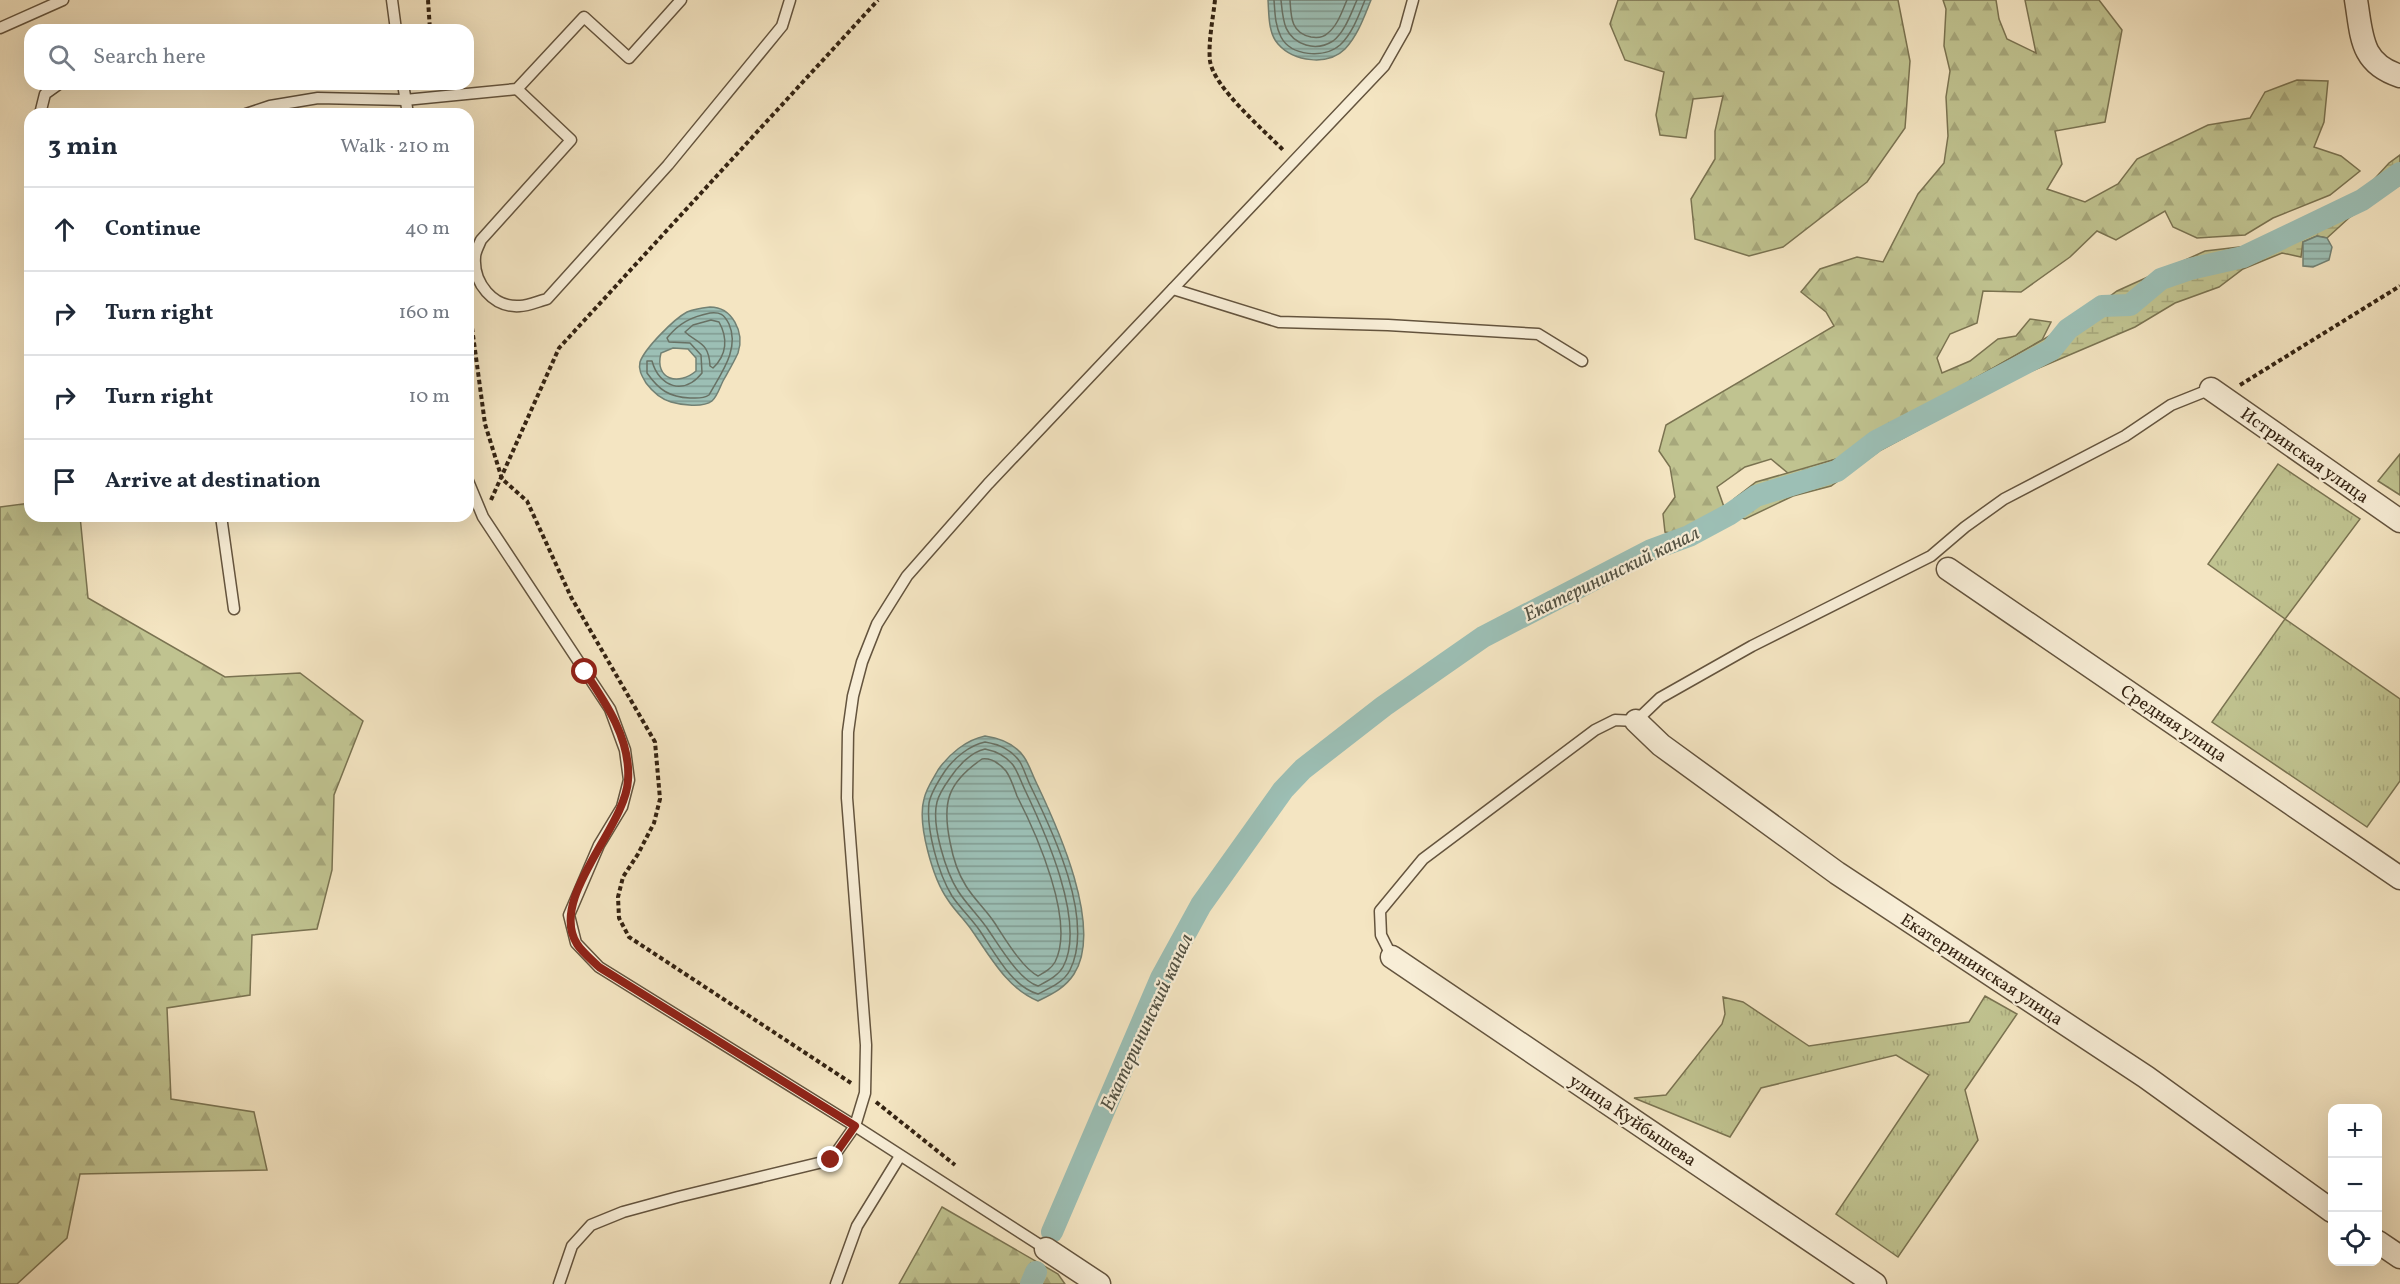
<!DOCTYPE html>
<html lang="en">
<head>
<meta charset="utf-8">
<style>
	body { margin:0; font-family:Vollkorn,serif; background:#f6f6f7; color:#1f2937 }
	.controls { position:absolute; right:18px; bottom:18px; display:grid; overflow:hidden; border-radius:12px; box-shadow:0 6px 24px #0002 }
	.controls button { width:54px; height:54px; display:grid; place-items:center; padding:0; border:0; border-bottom:2px solid #e0e1e3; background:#fff; color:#1f2937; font:30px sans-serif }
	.stop { position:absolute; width:18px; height:18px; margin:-14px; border:4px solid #8f2418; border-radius:50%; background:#fff }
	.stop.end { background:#8f2418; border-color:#fff; box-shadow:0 2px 6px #0008 }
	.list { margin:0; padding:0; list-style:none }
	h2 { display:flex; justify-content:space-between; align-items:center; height:78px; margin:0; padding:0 24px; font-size:26px }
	h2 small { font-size:20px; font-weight:400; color:#747a83 }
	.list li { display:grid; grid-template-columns:39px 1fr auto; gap:18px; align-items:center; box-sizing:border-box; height:84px; padding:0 24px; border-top:2px solid #e0e1e3 }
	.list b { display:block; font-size:22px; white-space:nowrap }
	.list em { font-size:20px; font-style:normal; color:#747a83 }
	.icon { flex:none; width:33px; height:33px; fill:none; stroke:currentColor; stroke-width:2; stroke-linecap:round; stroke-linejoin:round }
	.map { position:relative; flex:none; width:2400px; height:1284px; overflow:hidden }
	.search { position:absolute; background:#fff; box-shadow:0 6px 24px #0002; left:24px; top:24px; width:450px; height:66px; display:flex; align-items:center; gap:15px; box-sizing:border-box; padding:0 21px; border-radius:18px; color:#747a83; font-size:22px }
	.panel { position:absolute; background:#fff; box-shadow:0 6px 24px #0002; left:24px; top:108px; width:450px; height:414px; border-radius:18px }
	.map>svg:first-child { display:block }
	.grass { fill:url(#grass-tufts); stroke:#7a7351; stroke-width:1.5 }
	.forest { fill:url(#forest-firs); stroke:#7a7351; stroke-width:1.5 }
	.wetland { fill:url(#wetland-marsh); stroke:#7a7351; stroke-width:1.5 }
	.water { fill:url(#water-rules); stroke:#728174; stroke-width:1.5; fill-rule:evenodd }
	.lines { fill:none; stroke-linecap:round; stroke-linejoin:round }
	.shore { stroke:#687164; stroke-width:1.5 }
	.canal { stroke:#9cbfb5; stroke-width:22 }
	.lane-casing { stroke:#64543e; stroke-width:13 }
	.street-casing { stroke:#64543e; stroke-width:25 }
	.path { stroke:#342312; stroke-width:4; stroke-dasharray:4.5 3; stroke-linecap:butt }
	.lane { stroke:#f8eed7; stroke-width:10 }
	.street { stroke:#f8eed7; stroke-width:22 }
	.route { stroke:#8f2418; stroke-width:8 }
	.labels { text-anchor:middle; stroke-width:4.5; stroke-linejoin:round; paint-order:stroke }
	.street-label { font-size:18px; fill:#342312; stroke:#f8eed7 }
	.water-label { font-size:20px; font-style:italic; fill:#535243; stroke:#f8eed7 }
</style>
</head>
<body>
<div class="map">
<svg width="2400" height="1284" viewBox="0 0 2400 1284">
	<defs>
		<pattern id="grass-tufts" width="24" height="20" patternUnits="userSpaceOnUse" patternTransform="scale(1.5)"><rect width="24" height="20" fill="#c0c390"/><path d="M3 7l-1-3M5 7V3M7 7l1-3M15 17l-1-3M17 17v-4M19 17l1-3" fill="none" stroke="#a6a77b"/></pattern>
		<pattern id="forest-firs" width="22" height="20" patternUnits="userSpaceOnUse" patternTransform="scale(1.5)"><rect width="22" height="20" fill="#c0c390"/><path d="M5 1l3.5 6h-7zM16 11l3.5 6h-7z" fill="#a6a77b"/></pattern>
		<pattern id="wetland-marsh" width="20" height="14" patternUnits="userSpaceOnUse" patternTransform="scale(1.5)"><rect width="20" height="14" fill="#c0c390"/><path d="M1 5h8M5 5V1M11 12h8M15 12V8" fill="none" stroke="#a6a77b"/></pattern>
		<pattern id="water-rules" width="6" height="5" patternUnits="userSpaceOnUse" patternTransform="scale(1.5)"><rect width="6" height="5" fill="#9cbfb5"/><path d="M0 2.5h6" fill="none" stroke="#809b92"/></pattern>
	</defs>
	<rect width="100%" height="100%" fill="#f4e5c2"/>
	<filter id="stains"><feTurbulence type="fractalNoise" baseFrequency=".00333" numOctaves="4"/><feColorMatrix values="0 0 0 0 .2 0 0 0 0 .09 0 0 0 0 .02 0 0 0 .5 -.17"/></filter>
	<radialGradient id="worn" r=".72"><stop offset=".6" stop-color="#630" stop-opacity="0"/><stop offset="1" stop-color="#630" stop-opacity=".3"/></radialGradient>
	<!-- grass -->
	<g class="grass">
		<path d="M2400,454V495L2378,481Z"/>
		<path d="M2278,464L2360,519L2285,619L2400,699V781L2367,827L2212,722L2285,619L2208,564Z"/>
		<path d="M1985,996L2017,1014L1965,1090L1978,1140L1898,1257L1836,1214L1929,1075L1896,1055L1761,1088L1730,1137L1634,1098L1666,1095L1722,1024L1725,1014L1723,997L1743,1002L1809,1046L1969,1022Z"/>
	</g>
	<!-- forest -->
	<g class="forest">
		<path d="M1618,0H1898L1910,61L1905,128L1867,182L1783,247L1749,256L1695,239L1691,199L1715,159V131L1723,96L1693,99L1686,138L1660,135L1656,115L1664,72L1625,60L1610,24Z"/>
		<path d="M1943,0H1996L1999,19L2007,39L2036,53L2025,0H2099L2122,30L2105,122L2055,131L2062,164L2047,189L2085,202L2118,184L2137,159L2208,125L2250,118L2265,92L2297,80L2328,81L2324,122L2314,147L2341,156L2360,171L2330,195L2273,218L2245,235L2197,238L2173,227L2165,211L2116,240L2097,231L2070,257L2021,292L1983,291L1977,323L1950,334L1937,358L1942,373L1970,361L1998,339L2016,336L2030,319L2051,322L2042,340L1892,426L1843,457L1789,474L1771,459L1745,467L1717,487L1724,507L1717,517L1697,523L1681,535L1665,532L1663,514L1675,497L1670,467L1659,451L1666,425L1834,326L1826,312L1801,292L1820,269L1857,257L1883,262L1918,194L1944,163L1948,136L1946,97L1950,71L1944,46L1946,9Z"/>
		<path d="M30,503V516H80L88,598L225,677L300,673L363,721L334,795L332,870L317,929L252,935L250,995L167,1008L171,1099L254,1112L267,1170L80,1174L67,1238L17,1284H0V507Z"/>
		<path d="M942,1207L1058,1274L1065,1284H899Z"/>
	</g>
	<!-- wetland -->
	<path class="wetland" d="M2400,155V185L2350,217L2327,238L2317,236L2303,242L2301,257L2282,253L2243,269L2219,287L2175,303L2135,327L2013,379L1881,450L1831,486L1793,496L1745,519L1730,514L1734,499L1756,482L1843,457L1892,426L2079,319L2117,291L2205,251L2248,246L2333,209L2367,187L2389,163Z"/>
	<!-- water -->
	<g class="water">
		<path d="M1268,0H1371C1364,17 1358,35 1345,49C1328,66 1294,62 1278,44C1268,33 1269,14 1268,0Z"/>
		<path d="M2317,236L2327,238L2332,247L2329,260L2313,267L2303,266V242Z"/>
		<path d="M710,307C732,307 745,332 738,353C734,362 728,372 723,381C720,387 717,397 712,401C703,408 681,405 671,402C661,399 652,391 646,383C642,376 638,370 640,362C645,348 674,319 687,312C694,309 702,308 710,307ZM673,348L688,349L696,358V371C679,386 654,380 661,353Z"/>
		<path d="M985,736C999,738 1015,744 1024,757C1029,764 1032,774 1036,782C1057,826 1104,928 1074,974C1065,988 1052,994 1038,1001C1008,989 991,958 973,932C966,921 955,911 948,900C933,879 917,824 924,799C926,789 933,779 938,770C949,754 966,740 985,736Z"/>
	</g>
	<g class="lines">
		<!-- shore -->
		<g class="shore">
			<path d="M1274,0C1275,13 1275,25 1281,37C1291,56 1324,59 1340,45C1352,34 1359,15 1365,0"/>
			<path d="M1281,0C1283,21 1284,38 1306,45C1316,48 1325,46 1333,41C1345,32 1351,13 1357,0"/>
			<path d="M1290,0C1291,17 1291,33 1311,37C1317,38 1324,37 1328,33C1338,25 1342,11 1347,0"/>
			<path d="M710,313C720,312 724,314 729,324C740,349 721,373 709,395C703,399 697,398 690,398C669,397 659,390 647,373V361H652C659,387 684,396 702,373L701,355L690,343L669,342L667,338C679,323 691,317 710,313Z"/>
			<path d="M711,320L719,322C728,338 727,355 713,368L710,366C709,342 698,344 685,332L693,325Z"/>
			<path d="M985,742C998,744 1012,750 1020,762C1024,769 1027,779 1031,787C1053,832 1095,920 1070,970C1064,982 1050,988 1038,994C1012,987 995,953 980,931C972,919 960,908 952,896C938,873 926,829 929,803C931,792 939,780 945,771C954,758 970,745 985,742Z"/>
			<path d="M985,749C995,751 1006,756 1013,765C1018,772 1021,782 1025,790C1044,830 1087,923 1063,967C1058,976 1047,981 1038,986C1020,981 1000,947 989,931C980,917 967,905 958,891C946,872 931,825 937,802C939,794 945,785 950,778C958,766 971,752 985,749Z"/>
			<path d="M982,759C991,758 1000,764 1006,771C1011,778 1014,788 1017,796C1036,833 1076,922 1055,962C1051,969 1045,972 1038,976C1022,968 1004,937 994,922C986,910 974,899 966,886C957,872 953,858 950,842C942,803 947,783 982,759Z"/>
		</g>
		<!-- canal -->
		<g class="canal">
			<path d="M1052,1232L1161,978L1201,905L1283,790L1303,769L1384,706L1483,637L1651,550L1689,536L1730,514L1756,496L1837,471L1876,441L2051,350L2068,329L2102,306L2130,305L2161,279L2190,269L2243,257L2362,200L2400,173"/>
			<path d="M1031,1284L1036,1272"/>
		</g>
		<!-- lane casing -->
		<g class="lane-casing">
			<g id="lane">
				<path d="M392,0L396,30"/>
				<path d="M0,28L63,0"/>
				<path d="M403,84L408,114"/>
				<path d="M517,89L571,140L481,240C479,245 475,252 475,257C473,283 493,308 520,306C528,306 539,301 547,299L668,165L782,26L790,0"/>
				<path d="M40,114L45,94L59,84"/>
				<path d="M246,114L270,106L318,98L405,100L517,89L584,17L629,58L681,0"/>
				<path d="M1173,289L1279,322L1388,325L1538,334L1582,361"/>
				<path d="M468,481L483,517L610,709L625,750L629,780L622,807L599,845L569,915L576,943L599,967L855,1126L1046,1249"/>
				<path d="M221,516L234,609"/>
				<path d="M1392,957L1381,935L1380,911L1423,859L1595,730L1615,720L1636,721L1660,698L1752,646L1931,556L1965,527L2004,499L2125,436L2171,405L2211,389"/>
				<path d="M559,1284L572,1246L591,1225L623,1212L678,1197L831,1160L855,1126L865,1093L866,1045L847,798L848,732L853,696L862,662L877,624L907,576L988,484L1384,66L1405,29L1413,0"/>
				<path d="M836,1284L857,1226L900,1156"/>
			</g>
		</g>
		<!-- street casing -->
		<g class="street-casing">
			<g id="street">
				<path d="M2356,0C2362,36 2360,63 2400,76"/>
				<path d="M2211,389L2400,521"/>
				<path d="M1948,569L2400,878"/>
				<path d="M1636,721L1661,745L1837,873L2146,1077L2332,1211"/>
				<path d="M1392,957L1875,1284"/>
				<path d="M2378,1242L2400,1257"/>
				<path d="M1046,1249L1099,1284"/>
			</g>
		</g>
		<!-- path -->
		<g class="path">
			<path d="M428,0L430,30"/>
			<path d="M1215,0C1213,19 1208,42 1210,61C1214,88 1264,130 1284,151"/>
			<path d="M468,298L485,424L502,479L527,501L571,597L655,742L660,799L654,823L638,854L623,877L618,897L619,918L629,937L851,1083"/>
			<path d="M2240,385L2400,286"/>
			<path d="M491,500L559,348L878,0"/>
			<path d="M876,1102L955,1165"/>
		</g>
		<!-- lane -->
		<use href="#lane" class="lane"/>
		<!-- street -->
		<use href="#street" class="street"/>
	</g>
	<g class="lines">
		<!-- route -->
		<path class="route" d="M585,672C606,703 631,740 628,780C626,827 548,898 577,944C582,952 592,960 599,967L855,1126L831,1160"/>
	</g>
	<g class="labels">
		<!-- street labels -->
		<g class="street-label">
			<text transform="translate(2305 455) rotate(35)" y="6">Истринская улица</text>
			<text transform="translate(2174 723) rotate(34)" y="6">Средняя улица</text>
			<text transform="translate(1982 969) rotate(33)" y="6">Екатерининская улица</text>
			<text transform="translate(1633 1120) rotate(34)" y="6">улица Куйбышева</text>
		</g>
		<!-- water labels -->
		<g class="water-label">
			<text transform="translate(1611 573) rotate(-26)" y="7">Екатерининский канал</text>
			<text transform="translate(1146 1022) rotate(-65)" y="7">Екатерининский канал</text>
		</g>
	</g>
	<rect width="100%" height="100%" filter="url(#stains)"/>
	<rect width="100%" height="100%" fill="url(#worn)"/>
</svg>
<div class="controls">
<button>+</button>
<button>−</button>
<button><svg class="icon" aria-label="locate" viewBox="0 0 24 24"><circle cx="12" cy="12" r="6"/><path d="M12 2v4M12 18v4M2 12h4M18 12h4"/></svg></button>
</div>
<div class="stop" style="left:585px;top:672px"></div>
<div class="stop end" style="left:831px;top:1160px"></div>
<div class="search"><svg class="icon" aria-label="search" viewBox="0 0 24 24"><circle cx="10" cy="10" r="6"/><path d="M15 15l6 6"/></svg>Search here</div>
<section class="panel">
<h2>3 min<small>Walk · 210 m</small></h2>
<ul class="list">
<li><svg class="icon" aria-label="ahead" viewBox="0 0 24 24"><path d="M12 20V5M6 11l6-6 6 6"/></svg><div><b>Continue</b></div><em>40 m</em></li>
<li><svg class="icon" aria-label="right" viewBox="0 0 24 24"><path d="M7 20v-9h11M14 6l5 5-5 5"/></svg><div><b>Turn right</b></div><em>160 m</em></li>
<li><svg class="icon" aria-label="right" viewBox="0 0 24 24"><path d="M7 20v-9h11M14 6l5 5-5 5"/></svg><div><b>Turn right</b></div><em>10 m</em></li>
<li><svg class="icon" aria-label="arrive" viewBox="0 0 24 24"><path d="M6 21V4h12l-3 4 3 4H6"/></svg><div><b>Arrive at destination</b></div></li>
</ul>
</section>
</div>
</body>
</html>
